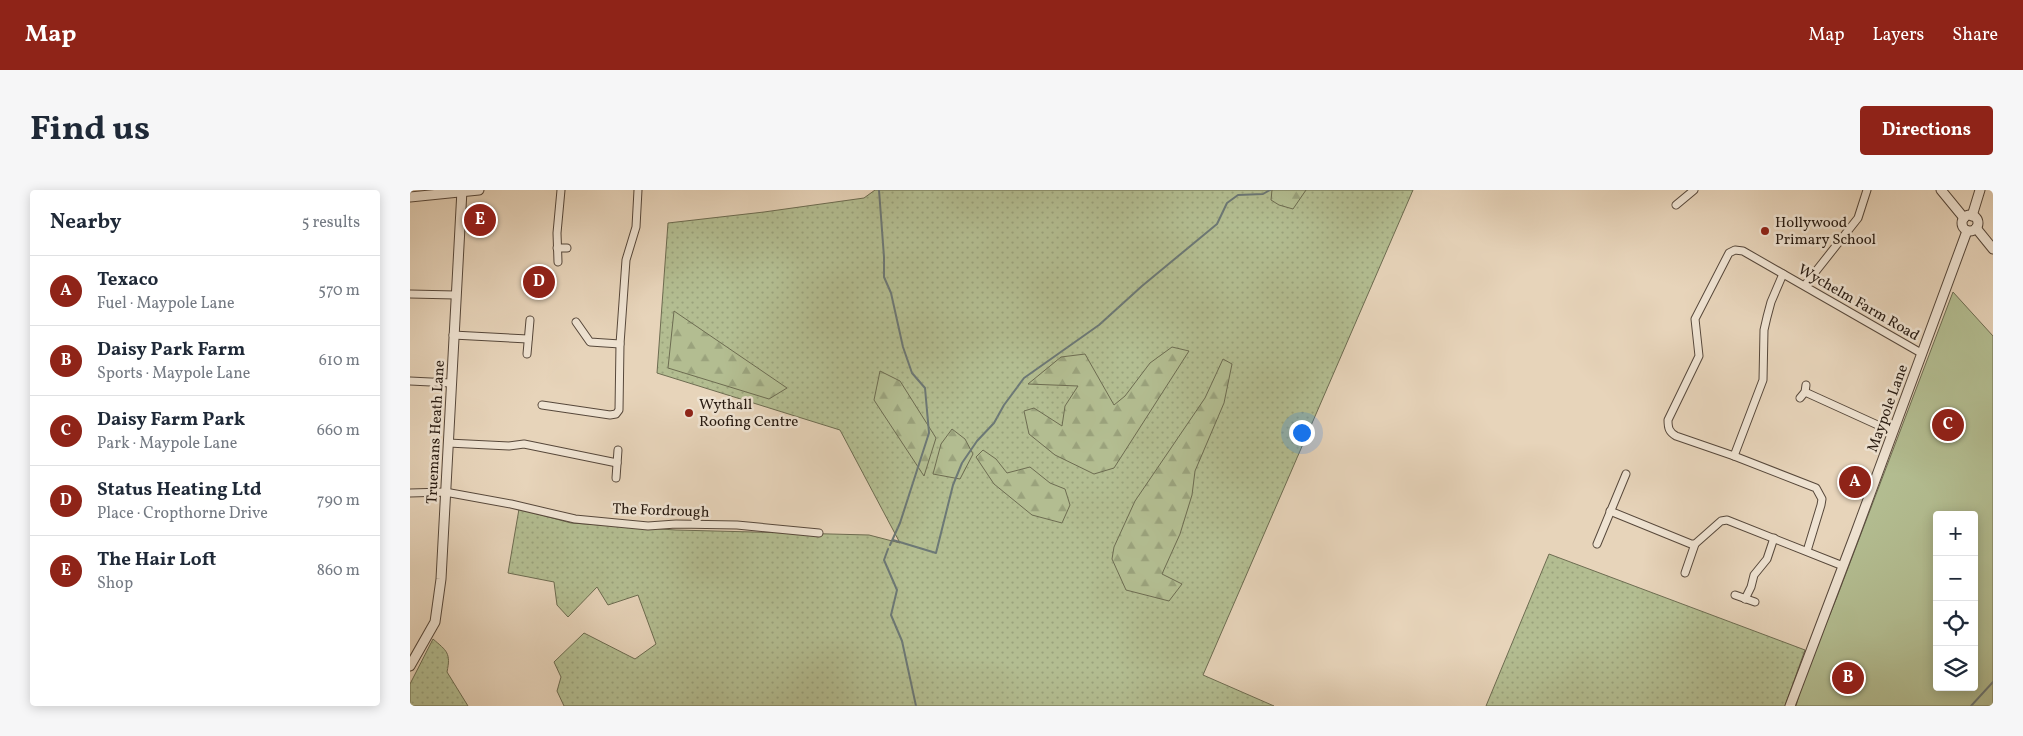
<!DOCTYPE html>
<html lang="en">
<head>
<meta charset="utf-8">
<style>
	body { margin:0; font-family:Vollkorn,serif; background:#f6f6f7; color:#1f2937 }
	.controls { position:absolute; right:15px; bottom:15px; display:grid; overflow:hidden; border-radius:5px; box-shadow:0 2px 12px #0003 }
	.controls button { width:45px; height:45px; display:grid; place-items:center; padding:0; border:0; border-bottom:1px solid #e0e1e3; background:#fff; color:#1f2937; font:25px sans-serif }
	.you { position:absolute; left:891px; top:242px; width:18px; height:18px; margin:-12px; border:4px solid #fff; border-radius:50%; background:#1a73e8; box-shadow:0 0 0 8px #1a73e833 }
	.badge { display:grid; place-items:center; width:32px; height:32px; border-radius:50%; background:#8f2418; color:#fff; font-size:16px; font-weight:700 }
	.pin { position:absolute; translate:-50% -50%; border:2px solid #fff; box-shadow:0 1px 5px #0006 }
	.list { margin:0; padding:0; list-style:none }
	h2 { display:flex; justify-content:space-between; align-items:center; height:65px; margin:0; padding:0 20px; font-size:21px }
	h2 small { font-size:16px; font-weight:400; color:#747a83 }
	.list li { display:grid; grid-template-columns:32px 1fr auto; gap:15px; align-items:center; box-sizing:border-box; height:70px; padding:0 20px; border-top:1px solid #e0e1e3 }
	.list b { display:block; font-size:19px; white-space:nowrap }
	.list p { margin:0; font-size:16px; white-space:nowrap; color:#747a83 }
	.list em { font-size:16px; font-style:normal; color:#747a83 }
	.icon { flex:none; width:28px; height:28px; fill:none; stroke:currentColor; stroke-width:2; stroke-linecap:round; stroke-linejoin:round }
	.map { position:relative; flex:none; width:1583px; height:516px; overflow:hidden; border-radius:5px }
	header { display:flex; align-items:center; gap:30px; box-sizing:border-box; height:70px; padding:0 25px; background:#8f2418; color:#fff }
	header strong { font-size:24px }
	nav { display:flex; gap:28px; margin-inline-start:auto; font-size:18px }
	.intro { display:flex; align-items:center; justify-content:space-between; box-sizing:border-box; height:120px; padding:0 30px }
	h1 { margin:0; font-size:35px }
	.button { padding:12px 22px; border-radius:5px; background:#8f2418; color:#fff; font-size:18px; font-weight:700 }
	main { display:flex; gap:30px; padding:0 30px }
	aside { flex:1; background:#fff; border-radius:5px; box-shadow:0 2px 12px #0003 }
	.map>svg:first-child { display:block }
	.grass { fill:url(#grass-dots); stroke:#6d6c51 }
	.forest { fill:url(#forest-firs); stroke:#6d6c51 }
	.green { fill:#b3bd91; stroke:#6d6c51; fill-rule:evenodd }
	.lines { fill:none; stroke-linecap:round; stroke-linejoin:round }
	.stream { stroke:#6c7876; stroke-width:2 }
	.minor-casing { stroke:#57483b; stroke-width:9 }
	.tertiary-casing { stroke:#57483b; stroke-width:11 }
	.minor { stroke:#efe3d2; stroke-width:7 }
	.tertiary { stroke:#efe3d2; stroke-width:9 }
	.poi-dot { fill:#8f2418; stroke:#efe3d2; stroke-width:2 }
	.labels { text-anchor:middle; stroke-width:5; stroke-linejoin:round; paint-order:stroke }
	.poi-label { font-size:15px; fill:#271a11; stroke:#efe3d2; text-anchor:start }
	.street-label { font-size:15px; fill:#271a11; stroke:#efe3d2 }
</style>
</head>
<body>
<header>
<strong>Map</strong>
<nav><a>Map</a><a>Layers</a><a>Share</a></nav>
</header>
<div class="intro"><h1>Find us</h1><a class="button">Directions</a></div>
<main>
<aside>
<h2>Nearby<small>5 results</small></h2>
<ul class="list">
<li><span class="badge">A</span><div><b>Texaco</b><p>Fuel · Maypole Lane</p></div><em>570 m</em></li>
<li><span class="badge">B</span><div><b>Daisy Park Farm</b><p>Sports · Maypole Lane</p></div><em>610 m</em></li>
<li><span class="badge">C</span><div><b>Daisy Farm Park</b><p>Park · Maypole Lane</p></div><em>660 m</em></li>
<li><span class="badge">D</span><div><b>Status Heating Ltd</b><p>Place · Cropthorne Drive</p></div><em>790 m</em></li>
<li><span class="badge">E</span><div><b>The Hair Loft</b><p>Shop</p></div><em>860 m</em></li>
</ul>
</aside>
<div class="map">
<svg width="1583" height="516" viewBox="0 0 1583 516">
	<defs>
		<pattern id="grass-dots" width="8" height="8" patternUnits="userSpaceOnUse" patternTransform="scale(1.25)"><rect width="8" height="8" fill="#b3bd91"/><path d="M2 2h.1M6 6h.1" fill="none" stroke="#9aa27c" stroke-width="1.8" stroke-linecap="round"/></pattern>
		<pattern id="forest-firs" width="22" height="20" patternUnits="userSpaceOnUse" patternTransform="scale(1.25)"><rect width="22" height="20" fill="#b3bd91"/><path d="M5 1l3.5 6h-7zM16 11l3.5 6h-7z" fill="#9aa27c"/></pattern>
	</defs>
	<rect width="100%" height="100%" fill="#e7d4ba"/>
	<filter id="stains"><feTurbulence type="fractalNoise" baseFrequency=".004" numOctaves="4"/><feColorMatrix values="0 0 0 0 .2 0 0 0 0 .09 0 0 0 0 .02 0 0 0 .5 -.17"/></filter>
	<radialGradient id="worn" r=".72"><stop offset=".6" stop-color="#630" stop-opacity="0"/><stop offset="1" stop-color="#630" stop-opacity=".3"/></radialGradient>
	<!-- grass -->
	<g class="grass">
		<path d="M465,0H1003L793,485L864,516H154L147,501L151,487L144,472L174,443L225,469L246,454L228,405L198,415L187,397L158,427L147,415L144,392L98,383L109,319L161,333L266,340L459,345L490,353L430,240L247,183L258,33L354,22L454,8Z"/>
		<path d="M1139,364L1395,460L1375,516H1076Z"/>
		<path d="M23,449C37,461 41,463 37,482L58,516H0V494Z"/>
	</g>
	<!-- forest -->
	<g class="forest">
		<path d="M862,0H896L883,19L869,15L861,10Z"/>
		<path d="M264,121L377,198L359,209L258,178Z"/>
		<path d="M762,157L779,161L704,278L684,284L645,265L619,244L614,221L624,218L652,236L655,216L668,196L618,194L651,167L675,164L704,215L715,206L740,173Z"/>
		<path d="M813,169L822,174L814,213L785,281L782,305L770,344L752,384L772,394L759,411L716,400L702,369L704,357L725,311L795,208Z"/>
		<path d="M470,181L490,191L526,248L514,286L464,210Z"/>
		<path d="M542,239L555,249L563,264L550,289L523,284L531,254Z"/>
		<path d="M573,260L586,269L597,283L620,277L640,293L655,299L660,315L652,333L622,325L584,294L566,267Z"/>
	</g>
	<!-- green -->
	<path class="green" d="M1543,102L1583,146V516H1386L1394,488L1427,407ZM1527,325H1564V497H1527Z"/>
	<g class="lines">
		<!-- stream -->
		<g class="stream">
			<path d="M469,0L474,67V87L481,103L493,157L502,183L515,198L519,243L490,333L480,355"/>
			<path d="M483,350L526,363L543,295L552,273L567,251L584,233L594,215L614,188L689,135L732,96L807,34L817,13L828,5L853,4L860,0"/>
			<path d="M478,359L474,370L487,400L481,425L492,451L506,516"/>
			<path d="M1561,516L1583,492"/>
		</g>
		<!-- minor casing -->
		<g class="minor-casing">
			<g id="minor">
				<path d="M1266,15L1284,0"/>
				<path d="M147,58H157"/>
				<path d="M148,72L147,43L151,0"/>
				<path d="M1395,95L1448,28L1457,0"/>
				<path d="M0,104L45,105"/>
				<path d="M166,132L180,152L210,154"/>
				<path d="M43,145L118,149"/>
				<path d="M117,164L120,130"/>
				<path d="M0,191L41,193"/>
				<path d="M1395,202L1483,242"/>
				<path d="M1390,208L1395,202L1396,195"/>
				<path d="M132,215L200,225L206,224L209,220L210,154L216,70L226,37L228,0"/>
				<path d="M38,253L99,256L114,254L207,273"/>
				<path d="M1324,266L1353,190L1354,140L1357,127L1361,112L1373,84"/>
				<path d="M206,288L208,260"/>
				<path d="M0,303L35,302L101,314L165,329L238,336L266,334L327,335L409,343"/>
				<path d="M1200,321L1281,354H1285L1311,331L1317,330L1433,376"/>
				<path d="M1187,354L1216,284"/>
				<path d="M1397,361L1411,315L1412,309L1406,298L1324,266L1266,246C1259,242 1258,238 1258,230L1289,166L1285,129L1319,63L1325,60L1333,61L1511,163"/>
				<path d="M1275,383L1285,354"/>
				<path d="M1325,405L1345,412"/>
				<path d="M1335,409L1341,397L1344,385L1357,369L1364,348"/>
			</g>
		</g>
		<!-- tertiary casing -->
		<g class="tertiary-casing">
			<g id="tertiary">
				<path d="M1531,0L1554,28"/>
				<path d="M0,7L69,0"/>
				<circle cx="1560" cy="33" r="8"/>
				<path d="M1562,26L1570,0"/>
				<path d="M1566,38L1583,59"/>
				<path d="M0,476L25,432L31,389L52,0"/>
				<path d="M1380,516L1446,342L1557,41"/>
			</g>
		</g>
		<!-- minor -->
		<use href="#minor" class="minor"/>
		<!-- tertiary -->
		<use href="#tertiary" class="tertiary"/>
	</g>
	<!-- markers -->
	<g class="poi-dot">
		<circle cx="1355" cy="41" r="5"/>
		<circle cx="279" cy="223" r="5"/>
	</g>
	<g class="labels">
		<!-- poi labels -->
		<g class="poi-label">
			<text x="1365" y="37">Hollywood<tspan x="1365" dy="17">Primary School</tspan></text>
			<text x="289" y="219">Wythall<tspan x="289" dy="17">Roofing Centre</tspan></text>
		</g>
		<!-- street labels -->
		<g class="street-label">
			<text transform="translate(1449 112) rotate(30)" y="5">Wychelm Farm Road</text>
			<text transform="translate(1477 218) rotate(-70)" y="5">Maypole Lane</text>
			<text transform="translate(25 242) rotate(-87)" y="5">Truemans Heath Lane</text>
			<text transform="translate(251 320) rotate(2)" y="5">The Fordrough</text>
		</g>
	</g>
	<rect width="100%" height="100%" filter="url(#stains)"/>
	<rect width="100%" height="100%" fill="url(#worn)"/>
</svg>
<div class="controls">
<button>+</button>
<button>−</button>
<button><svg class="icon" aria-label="locate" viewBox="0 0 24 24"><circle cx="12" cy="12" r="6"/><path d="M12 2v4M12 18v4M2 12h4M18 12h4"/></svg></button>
<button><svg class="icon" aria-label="layers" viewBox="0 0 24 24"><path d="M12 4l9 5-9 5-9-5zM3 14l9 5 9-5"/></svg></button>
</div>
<div class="you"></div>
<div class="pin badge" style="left:1445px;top:292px">A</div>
<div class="pin badge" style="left:1438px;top:488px">B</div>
<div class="pin badge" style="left:1538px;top:235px">C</div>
<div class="pin badge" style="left:129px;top:92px">D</div>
<div class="pin badge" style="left:70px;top:30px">E</div>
</div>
</main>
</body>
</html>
